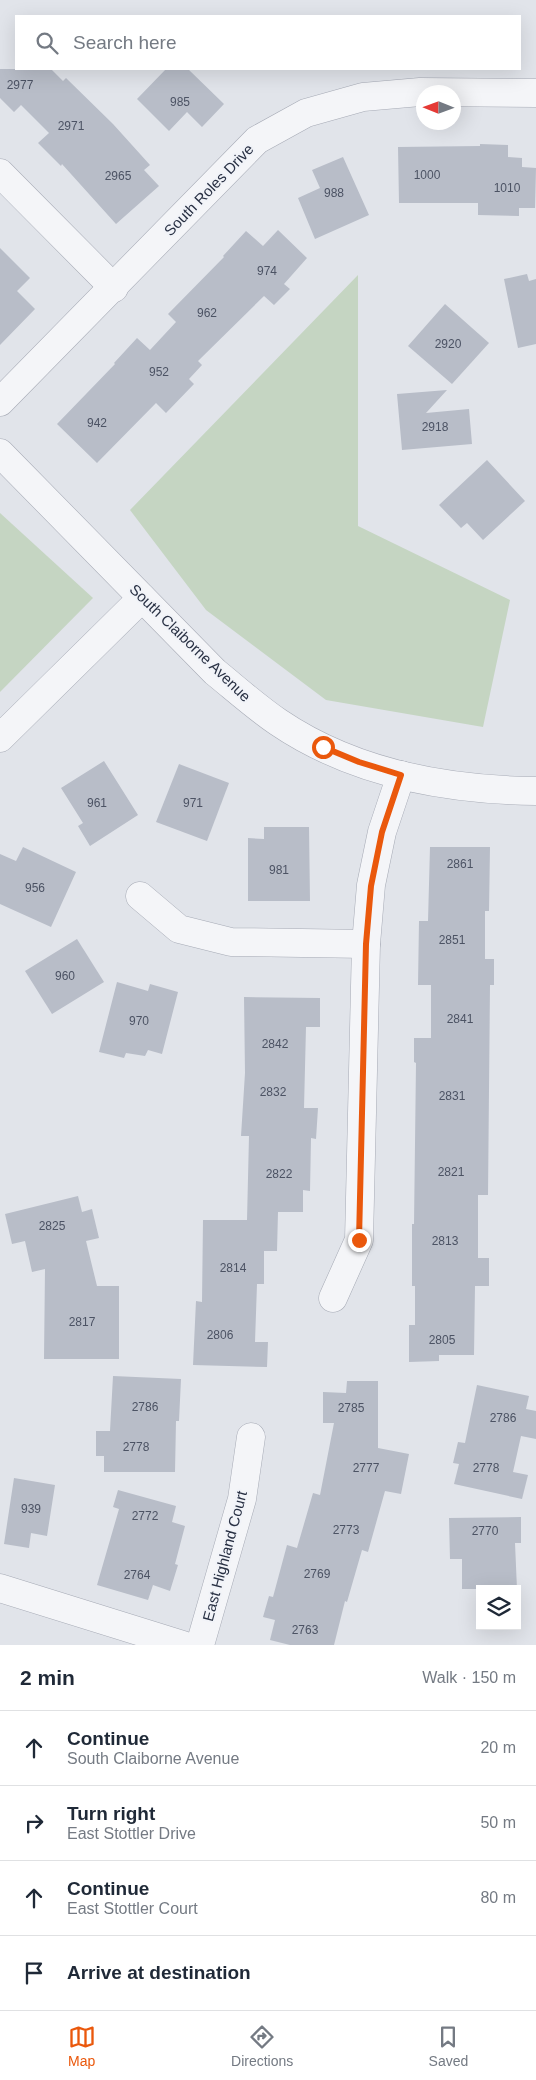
<!DOCTYPE html>
<html lang="en">
<head>
<meta charset="utf-8">
<style>
	body { margin:0; font-family:Arial,sans-serif; background:#f6f6f7; color:#1f2937 }
	.controls { position:absolute; right:15px; bottom:15px; display:grid; overflow:hidden; border-radius:0px; box-shadow:0 5px 20px #0002 }
	.controls button { width:45px; height:45px; display:grid; place-items:center; padding:0; border:0; border-bottom:1px solid #e0e1e3; background:#fff; color:#1f2937; font:25px sans-serif }
	.compass { position:absolute; left:416px; top:85px; width:45px; height:45px; border-radius:50%; background:#fff; box-shadow:0 5px 20px #0002; rotate:271deg }
	.stop { position:absolute; width:15px; height:15px; margin:-11px; border:4px solid #ea580c; border-radius:50%; background:#fff }
	.stop.end { background:#ea580c; border-color:#fff; box-shadow:0 1px 5px #0008 }
	.list { margin:0; padding:0; list-style:none }
	h2 { display:flex; justify-content:space-between; align-items:center; height:65px; margin:0; padding:0 20px; font-size:21px }
	h2 small { font-size:16px; font-weight:400; color:#747a83 }
	.list li { display:grid; grid-template-columns:32px 1fr auto; gap:15px; align-items:center; box-sizing:border-box; height:75px; padding:0 20px; border-top:1px solid #e0e1e3 }
	.list b { display:block; font-size:19px; white-space:nowrap }
	.list p { margin:0; font-size:16px; white-space:nowrap; color:#747a83 }
	.list em { font-size:16px; font-style:normal; color:#747a83 }
	.icon { flex:none; width:28px; height:28px; fill:none; stroke:currentColor; stroke-width:2; stroke-linecap:round; stroke-linejoin:round }
	.map { position:relative; flex:none; width:536px; height:1645px; overflow:hidden }
	.search { position:absolute; background:#fff; box-shadow:0 5px 20px #0002; left:15px; right:15px; top:15px; height:55px; display:flex; align-items:center; gap:12px; box-sizing:border-box; padding:0 18px; border-radius:0px; color:#747a83; font-size:19px }
	.sheet { height:365px; background:#fff }
	nav { display:flex; justify-content:space-around; align-items:center; box-sizing:border-box; height:70px; border-top:1px solid #e0e1e3; background:#fff; font-size:14px; color:#747a83 }
	nav a { display:grid; justify-items:center; gap:2px }
	nav .on { color:#ea580c }
	.map>svg:first-child { display:block }
	.green { fill:#c5d5c2 }
	.building { fill:#b8bdc8 }
	.lines { fill:none; stroke-linecap:round; stroke-linejoin:round }
	.street-casing { stroke:#a6aab5; stroke-width:29 }
	.street { stroke:#f4f5f8; stroke-width:28 }
	.route { stroke:#ea580c; stroke-width:6 }
	.labels { text-anchor:middle; stroke-width:4; stroke-linejoin:round; paint-order:stroke }
	.number-label { font-size:12px; fill:#4c5364 }
	.street-label { font-size:15px; fill:#283043; stroke:#f1f3f8 }
</style>
</head>
<body>
<div class="map">
<svg width="536" height="1645" viewBox="0 0 536 1645">
	<rect width="100%" height="100%" fill="#e1e4ea"/>
	<!-- green -->
	<g class="green">
		<path d="M358,275V526L510,600L483,727L326,700L206,610L130,510Z"/>
		<path d="M0,513L93,598L0,692Z"/>
	</g>
	<!-- building -->
	<g class="building">
		<path d="M0,69H51L63,81L66,78L113,124L150,165L144,170L159,186L116,224L62,164L61,166L38,143L49,133L21,105L14,112L0,98Z"/>
		<path d="M166,69H188L224,104L202,127L187,112L169,131L137,99Z"/>
		<path d="M480,144L508,145V157L522,158V167L536,168L535,208H519V216L478,215V203H399L398,147L480,146Z"/>
		<path d="M343,157L369,215L315,239L298,198L320,188L312,170Z"/>
		<path d="M278,230L307,258L284,284L290,289L274,305L264,296L198,361L202,365L189,379L194,384L166,413L156,403L97,463L57,424L115,364L114,363L137,338L150,350L176,322L168,314L224,257L223,256L246,231L263,246Z"/>
		<path d="M0,248L30,278L17,291L35,309L0,345Z"/>
		<path d="M527,274L529,281L536,279V344L518,348L504,279Z"/>
		<path d="M445,304L489,343L452,384L408,346Z"/>
		<path d="M447,390L426,413L469,409L472,444L402,450L397,394Z"/>
		<path d="M487,460L525,501L483,540L467,523L461,528L439,505Z"/>
		<path d="M104,761L138,815L90,846L78,826L83,823L61,788Z"/>
		<path d="M179,764L229,783L207,841L156,822Z"/>
		<path d="M264,827H309L310,901H248V838L264,839Z"/>
		<path d="M23,847L76,872L51,927L0,904V854L16,861Z"/>
		<path d="M430,847H490L489,911H485V959H494V985H490L488,1195H478V1258H489V1286H475L474,1355H439V1361L409,1362V1325H415V1286H412V1224H414L416,1063L414,1062V1038H431V985H418L419,921H428Z"/>
		<path d="M77,939L104,982L52,1014L25,971Z"/>
		<path d="M117,982L148,991L150,984L178,992L162,1054L148,1050L145,1056L126,1053L124,1058L99,1052Z"/>
		<path d="M244,997L320,998V1027H306L304,1108H318L316,1139L311,1138L310,1191L303,1190V1212H278L277,1251H264V1284H257L255,1342H268L267,1367L193,1365L196,1301L202,1302L203,1220H247L249,1136H241L245,1073Z"/>
		<path d="M78,1196L82,1212L92,1209L99,1238L86,1241L97,1286H119V1359H44L45,1269L32,1272L25,1241L12,1244L5,1214Z"/>
		<path d="M113,1376L181,1379L179,1421H176L175,1472H104V1456H96V1431H110Z"/>
		<path d="M347,1381H378V1448L409,1454L401,1494L385,1491L368,1552L362,1550L347,1602L345,1601L334,1645H290L270,1640L275,1620L263,1617L269,1596L273,1597L287,1545L297,1548L313,1493L320,1495L334,1423H323V1392L346,1393Z"/>
		<path d="M477,1385L529,1396L526,1409L536,1411V1439L521,1436L513,1472L528,1475L522,1499L454,1484L459,1464L453,1463L458,1442L465,1443Z"/>
		<path d="M14,1478L55,1485L47,1536L31,1533L29,1548L4,1544Z"/>
		<path d="M118,1490L176,1506L172,1522L185,1526L175,1564L178,1565L170,1591L153,1585L148,1600L97,1585L119,1509L113,1507Z"/>
		<path d="M521,1517V1543H515L517,1589H462V1559H450L449,1518Z"/>
	</g>
	<g class="lines">
		<!-- street casing -->
		<g class="street-casing">
			<g id="street">
				<path d="M0,173L114,288"/>
				<path d="M0,402L257,140L306,113L363,97L420,92L536,93"/>
				<path d="M0,453L215,672C236,689 256,707 278,722C353,773 447,790 536,791"/>
				<path d="M0,738L142,598"/>
				<path d="M140,896L179,929L231,942L366,944"/>
				<path d="M333,1298L359,1240L366,944L371,885L382,832L401,775"/>
				<path d="M0,1588L183,1645"/>
				<path d="M200,1645L242,1499L251,1437"/>
			</g>
		</g>
		<!-- street -->
		<use href="#street" class="street"/>
	</g>
	<g class="lines">
		<!-- route -->
		<path class="route" d="M323,747L359,762L401,775L382,832L371,886L366,944L359,1240"/>
	</g>
	<g class="labels">
		<!-- number labels -->
		<g class="number-label">
			<text x="20" y="89">2977</text>
			<text x="180" y="106">985</text>
			<text x="71" y="130">2971</text>
			<text x="427" y="179">1000</text>
			<text x="118" y="180">2965</text>
			<text x="507" y="192">1010</text>
			<text x="334" y="197">988</text>
			<text x="267" y="275">974</text>
			<text x="207" y="317">962</text>
			<text x="448" y="348">2920</text>
			<text x="159" y="376">952</text>
			<text x="97" y="427">942</text>
			<text x="435" y="431">2918</text>
			<text x="97" y="807">961</text>
			<text x="193" y="807">971</text>
			<text x="460" y="868">2861</text>
			<text x="279" y="874">981</text>
			<text x="35" y="892">956</text>
			<text x="452" y="944">2851</text>
			<text x="65" y="980">960</text>
			<text x="460" y="1023">2841</text>
			<text x="139" y="1025">970</text>
			<text x="275" y="1048">2842</text>
			<text x="273" y="1096">2832</text>
			<text x="452" y="1100">2831</text>
			<text x="451" y="1176">2821</text>
			<text x="279" y="1178">2822</text>
			<text x="52" y="1230">2825</text>
			<text x="445" y="1245">2813</text>
			<text x="233" y="1272">2814</text>
			<text x="82" y="1326">2817</text>
			<text x="220" y="1339">2806</text>
			<text x="442" y="1344">2805</text>
			<text x="145" y="1411">2786</text>
			<text x="351" y="1412">2785</text>
			<text x="503" y="1422">2786</text>
			<text x="136" y="1451">2778</text>
			<text x="366" y="1472">2777</text>
			<text x="486" y="1472">2778</text>
			<text x="31" y="1513">939</text>
			<text x="145" y="1520">2772</text>
			<text x="346" y="1534">2773</text>
			<text x="485" y="1535">2770</text>
			<text x="317" y="1578">2769</text>
			<text x="137" y="1579">2764</text>
			<text x="305" y="1634">2763</text>
		</g>
		<!-- street labels -->
		<g class="street-label">
			<text transform="translate(209 190) rotate(-46)" y="5">South Roles Drive</text>
			<text transform="translate(190 643) rotate(44)" y="5">South Claiborne Avenue</text>
			<text transform="translate(225 1556) rotate(-75)" y="5">East Highland Court</text>
		</g>
	</g>
</svg>
<div class="controls">
<button><svg class="icon" aria-label="layers" viewBox="0 0 24 24"><path d="M12 4l9 5-9 5-9-5zM3 14l9 5 9-5"/></svg></button>
</div>
<svg class="compass" viewBox="-18 -18 36 36"><path d="M0-13l5 13h-10z" fill="#e53935"/><path d="M0 13l5-13h-10z" fill="#747a83"/></svg>
<div class="stop" style="left:323px;top:747px"></div>
<div class="stop end" style="left:359px;top:1240px"></div>
<div class="search"><svg class="icon" aria-label="search" viewBox="0 0 24 24"><circle cx="10" cy="10" r="6"/><path d="M15 15l6 6"/></svg>Search here</div>
</div>
<section class="sheet">
<h2>2 min<small>Walk · 150 m</small></h2>
<ul class="list">
<li><svg class="icon" aria-label="ahead" viewBox="0 0 24 24"><path d="M12 20V5M6 11l6-6 6 6"/></svg><div><b>Continue</b><p>South Claiborne Avenue</p></div><em>20 m</em></li>
<li><svg class="icon" aria-label="right" viewBox="0 0 24 24"><path d="M7 20v-9h11M14 6l5 5-5 5"/></svg><div><b>Turn right</b><p>East Stottler Drive</p></div><em>50 m</em></li>
<li><svg class="icon" aria-label="ahead" viewBox="0 0 24 24"><path d="M12 20V5M6 11l6-6 6 6"/></svg><div><b>Continue</b><p>East Stottler Court</p></div><em>80 m</em></li>
<li><svg class="icon" aria-label="arrive" viewBox="0 0 24 24"><path d="M6 21V4h12l-3 4 3 4H6"/></svg><div><b>Arrive at destination</b></div></li>
</ul>
</section>
<nav>
<a class="on"><svg class="icon" aria-label="map" viewBox="0 0 24 24"><path d="M3 6l6-2 6 2 6-2v14l-6 2-6-2-6 2zM9 4v14M15 6v14"/></svg>Map</a>
<a><svg class="icon" aria-label="directions" viewBox="0 0 24 24"><path d="M12 3l9 9-9 9-9-9zM9 14v-3h6M13 9l2 2-2 2"/></svg>Directions</a>
<a><svg class="icon" aria-label="saved" viewBox="0 0 24 24"><path d="M7 4h10v16l-5-4-5 4z"/></svg>Saved</a>
</nav>
</body>
</html>
